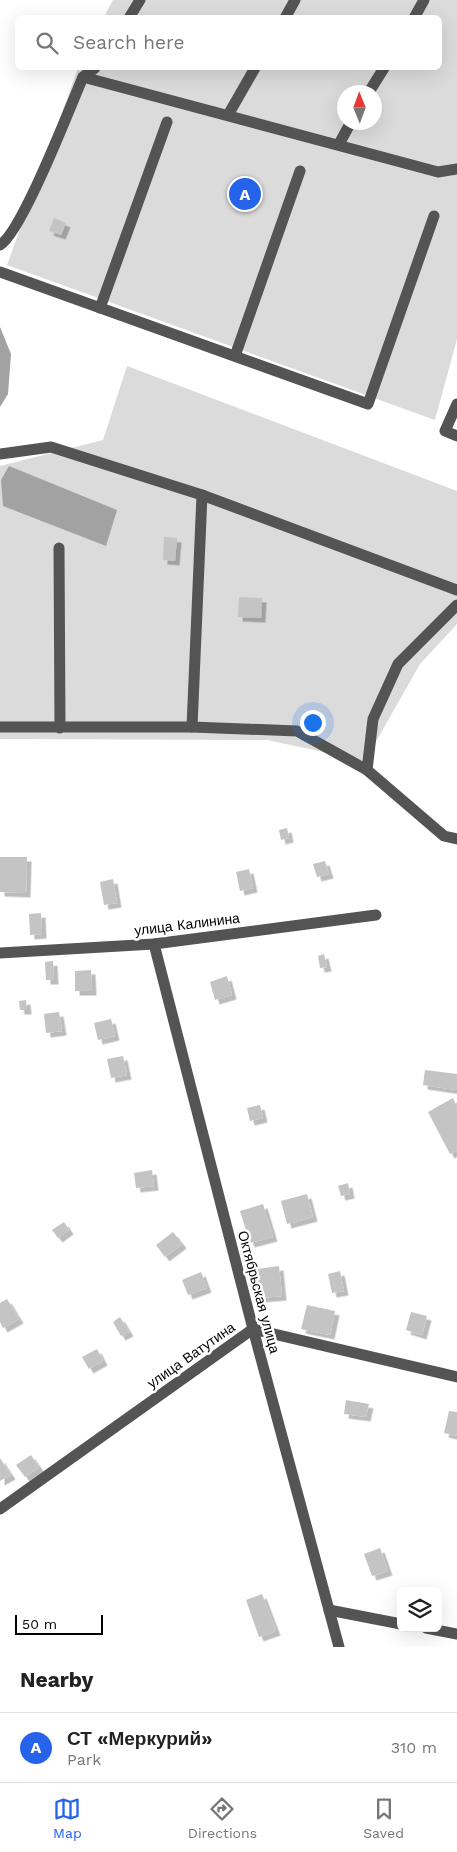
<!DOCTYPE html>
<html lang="en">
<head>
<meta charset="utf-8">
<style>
	body { margin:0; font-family:"Work Sans",sans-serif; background:#f2f2f2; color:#222 }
	.controls { position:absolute; right:15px; bottom:15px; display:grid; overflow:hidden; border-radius:8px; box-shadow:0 5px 20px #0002 }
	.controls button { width:45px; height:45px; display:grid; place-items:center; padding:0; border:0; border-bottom:1px solid #e0e0e0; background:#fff; color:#222; font:25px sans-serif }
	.compass { position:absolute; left:337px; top:85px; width:45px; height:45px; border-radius:50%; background:#fff; box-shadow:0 5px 20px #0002; rotate:359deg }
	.scale { position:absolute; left:15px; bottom:12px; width:88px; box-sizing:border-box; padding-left:5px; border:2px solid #000; border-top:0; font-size:14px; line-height:18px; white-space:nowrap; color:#000; -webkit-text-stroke:4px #fff; paint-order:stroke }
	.you { position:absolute; left:312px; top:722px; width:18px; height:18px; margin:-12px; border:4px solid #fff; border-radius:50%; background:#1a73e8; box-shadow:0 0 0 8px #1a73e833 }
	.badge { display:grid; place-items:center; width:32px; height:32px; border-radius:50%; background:#2563eb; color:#fff; font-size:16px; font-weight:700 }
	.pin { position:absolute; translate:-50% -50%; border:2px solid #fff; box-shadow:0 1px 5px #0006 }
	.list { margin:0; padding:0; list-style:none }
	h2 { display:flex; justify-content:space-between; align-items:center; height:65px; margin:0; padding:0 20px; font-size:21px }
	h2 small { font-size:16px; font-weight:400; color:#767676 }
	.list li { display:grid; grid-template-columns:32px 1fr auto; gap:15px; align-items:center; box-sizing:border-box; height:70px; padding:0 20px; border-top:1px solid #e0e0e0 }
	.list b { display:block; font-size:19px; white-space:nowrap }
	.list p { margin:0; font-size:16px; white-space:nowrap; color:#767676 }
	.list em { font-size:16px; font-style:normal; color:#767676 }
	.icon { flex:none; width:28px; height:28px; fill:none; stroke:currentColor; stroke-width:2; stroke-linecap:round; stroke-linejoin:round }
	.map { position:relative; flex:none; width:457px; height:1647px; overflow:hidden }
	.search { position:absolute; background:#fff; box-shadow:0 5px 20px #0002; left:15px; right:15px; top:15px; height:55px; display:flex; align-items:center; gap:12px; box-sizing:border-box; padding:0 18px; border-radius:8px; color:#767676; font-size:19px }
	.sheet { height:135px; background:#fff }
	nav { display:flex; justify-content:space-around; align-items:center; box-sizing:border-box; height:70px; border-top:1px solid #e0e0e0; background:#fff; font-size:14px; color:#767676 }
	nav a { display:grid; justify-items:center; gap:2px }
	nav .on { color:#2563eb }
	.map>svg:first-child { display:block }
	.green { fill:#dbdbdb; fill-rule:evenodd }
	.water { fill:#a2a2a2 }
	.building { fill:#c4c4c4; filter:url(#shadow) }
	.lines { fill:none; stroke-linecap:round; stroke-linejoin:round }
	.minor { stroke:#545454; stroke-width:11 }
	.labels { text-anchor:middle; stroke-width:5; stroke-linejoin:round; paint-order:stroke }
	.street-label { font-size:14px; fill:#000; stroke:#fff }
</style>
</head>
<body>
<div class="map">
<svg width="457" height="1647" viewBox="0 0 457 1647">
	<defs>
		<filter id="shadow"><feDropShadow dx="4.5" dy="4.5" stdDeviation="0" flood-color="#0004"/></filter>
	</defs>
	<rect width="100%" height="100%" fill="#fff"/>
	<!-- green -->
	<g class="green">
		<path d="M113,0H457V339L435,420L7,265L78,68H440V18L104,17ZM344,92H374V122H344Z"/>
		<path d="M127,366L457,491V624L420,664L365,761L267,740L0,739V466L103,440Z"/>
	</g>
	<!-- water -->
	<g class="water">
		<path d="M0,327L11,354L8,394L0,407Z"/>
		<path d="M9,466L117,510L106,546L3,506L1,480Z"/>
	</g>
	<!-- building -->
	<g class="building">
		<path d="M54,218L66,223L61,235L49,231Z"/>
		<path d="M164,537L177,538L175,561L163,560Z"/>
		<path d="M239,597L262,598L261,618L238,617Z"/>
		<path d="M287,828L289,838L281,840L279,830Z"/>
		<path d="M0,857H27L26,893L0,892Z"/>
		<path d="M325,861L329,874L317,877L313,864Z"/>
		<path d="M249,869L253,888L240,891L236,872Z"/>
		<path d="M113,879L117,903L104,905L100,882Z"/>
		<path d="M41,913L42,934L30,935L29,914Z"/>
		<path d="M324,954L327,967L320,968L318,956Z"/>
		<path d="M53,961L54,980H46L45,962Z"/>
		<path d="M91,970L92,991H75V971Z"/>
		<path d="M227,976L232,995L215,1000L210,982Z"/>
		<path d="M26,1000L27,1010H20L19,1001Z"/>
		<path d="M59,1012L62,1031L46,1033L44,1014Z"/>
		<path d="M111,1019L115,1036L98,1040L94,1023Z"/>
		<path d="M123,1056L127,1075L111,1078L107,1059Z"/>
		<path d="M425,1070L457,1074V1090L423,1085Z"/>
		<path d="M453,1098L457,1107V1150L450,1154L428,1112Z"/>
		<path d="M260,1105L263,1118L250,1121L247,1108Z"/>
		<path d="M152,1170L154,1186L136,1188L134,1173Z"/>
		<path d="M348,1183L350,1194L341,1196L338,1186Z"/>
		<path d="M307,1194L313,1217L287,1224L281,1201Z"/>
		<path d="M263,1204L273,1237L250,1243L240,1211Z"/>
		<path d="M64,1222L69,1230L58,1238L52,1230Z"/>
		<path d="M173,1232L182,1244L165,1257L156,1245Z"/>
		<path d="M279,1266L282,1296L260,1298L257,1269Z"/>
		<path d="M340,1271L344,1291L332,1293L328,1274Z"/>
		<path d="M201,1272L207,1288L188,1295L182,1280Z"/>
		<path d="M7,1299L19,1319L3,1328L0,1322V1303Z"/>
		<path d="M307,1305L335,1311L330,1335L301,1329Z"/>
		<path d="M411,1312L427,1316L422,1335L406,1330Z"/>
		<path d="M120,1317L129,1332L121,1336L113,1322Z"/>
		<path d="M97,1349L103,1361L89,1369L82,1357Z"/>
		<path d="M346,1400L369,1404L366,1417L344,1414Z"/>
		<path d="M449,1411L457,1412V1436L444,1433Z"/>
		<path d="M31,1455L39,1467L25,1477L16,1465Z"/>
		<path d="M0,1458L11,1475L0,1481Z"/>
		<path d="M380,1548L388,1571L372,1576L364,1554Z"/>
		<path d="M262,1594L276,1631L259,1637L246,1600Z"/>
	</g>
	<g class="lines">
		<!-- minor -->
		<g class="minor">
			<path d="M129,18L140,0"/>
			<path d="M285,18L295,0"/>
			<path d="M414,18L424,0"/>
			<path d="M83,77L438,172L457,169"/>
			<path d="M369,92L384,68"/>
			<path d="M228,115L255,68"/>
			<path d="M339,144L351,122"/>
			<path d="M0,245C22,232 70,107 83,77L95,68"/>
			<path d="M0,272L368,404L434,216"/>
			<path d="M100,308L167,122"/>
			<path d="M235,356L300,171"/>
			<path d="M457,404L445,431L457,436"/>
			<path d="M0,454L51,447L202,495L457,590"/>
			<path d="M59,548L60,728"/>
			<path d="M457,605L398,664L373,719L367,770L444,836L457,839"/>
			<path d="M0,727H192L297,731L367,770"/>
			<path d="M192,727L202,495"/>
			<path d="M154,944L253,1329L339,1647"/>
			<path d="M0,953L154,944L376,915"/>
			<path d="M0,1509L253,1329L457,1377"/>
			<path d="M329,1610L401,1624"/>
			<path d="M426,1628L457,1634"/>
		</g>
	</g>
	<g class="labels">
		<!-- street labels -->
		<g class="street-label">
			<text transform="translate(187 924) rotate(-7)" y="5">улица Калинина</text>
			<text transform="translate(259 1292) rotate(75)" y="5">Октябрьская улица</text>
			<text transform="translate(191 1355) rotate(-35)" y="5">улица Ватутина</text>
		</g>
	</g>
</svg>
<div class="controls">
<button><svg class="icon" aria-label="layers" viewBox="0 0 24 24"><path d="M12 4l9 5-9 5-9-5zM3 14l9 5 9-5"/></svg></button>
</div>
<svg class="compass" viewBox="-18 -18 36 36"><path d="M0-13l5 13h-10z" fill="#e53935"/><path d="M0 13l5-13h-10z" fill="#767676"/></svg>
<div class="scale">50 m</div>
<div class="you"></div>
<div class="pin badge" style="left:245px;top:194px">A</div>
<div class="search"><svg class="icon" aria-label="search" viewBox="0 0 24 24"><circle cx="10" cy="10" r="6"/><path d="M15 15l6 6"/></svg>Search here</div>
</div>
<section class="sheet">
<h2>Nearby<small></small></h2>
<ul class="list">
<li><span class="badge">A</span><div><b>СТ «Меркурий»</b><p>Park</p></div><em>310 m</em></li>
</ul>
</section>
<nav>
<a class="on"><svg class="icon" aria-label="map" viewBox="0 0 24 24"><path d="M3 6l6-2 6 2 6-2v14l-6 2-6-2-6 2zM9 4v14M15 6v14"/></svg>Map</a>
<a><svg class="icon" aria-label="directions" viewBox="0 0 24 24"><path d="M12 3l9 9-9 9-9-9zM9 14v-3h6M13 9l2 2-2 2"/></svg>Directions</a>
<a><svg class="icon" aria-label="saved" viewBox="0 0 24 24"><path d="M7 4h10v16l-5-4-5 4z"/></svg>Saved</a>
</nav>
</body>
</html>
